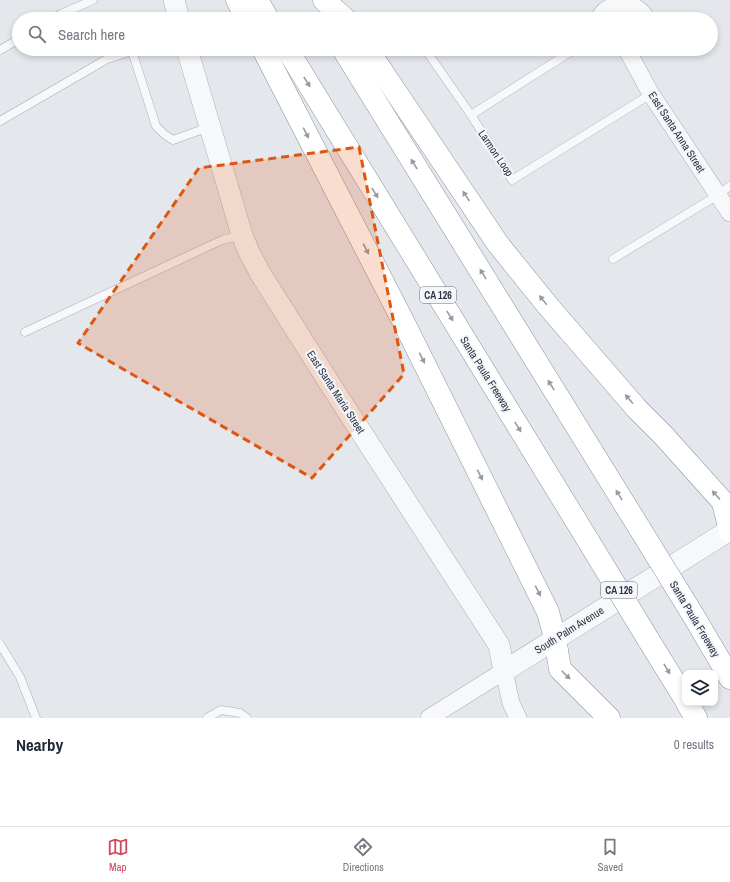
<!DOCTYPE html>
<html lang="en">
<head>
<meta charset="utf-8">
<style>
	body { margin:0; font-family:"Archivo Narrow",sans-serif; background:#f6f6f7; color:#1f2937 }
	.controls { position:absolute; right:12px; bottom:12px; display:grid; overflow:hidden; border-radius:8px; box-shadow:0 2px 6px #0003 }
	.controls button { width:36px; height:36px; display:grid; place-items:center; padding:0; border:0; border-bottom:1px solid #e0e1e3; background:#fff; color:#1f2937; font:20px sans-serif }
	.list { margin:0; padding:0; list-style:none }
	h2 { display:flex; justify-content:space-between; align-items:center; height:52px; margin:0; padding:0 16px; font-size:17px }
	h2 small { font-size:13px; font-weight:400; color:#747a83 }
	.icon { flex:none; width:22px; height:22px; fill:none; stroke:currentColor; stroke-width:2; stroke-linecap:round; stroke-linejoin:round }
	.map { position:relative; flex:none; width:730px; height:718px; overflow:hidden }
	.search { position:absolute; background:#fff; box-shadow:0 2px 6px #0003; left:12px; right:12px; top:12px; height:44px; display:flex; align-items:center; gap:10px; box-sizing:border-box; padding:0 14px; border-radius:22px; color:#747a83; font-size:15px }
	.sheet { height:108px; background:#fff }
	nav { display:flex; justify-content:space-around; align-items:center; box-sizing:border-box; height:56px; border-top:1px solid #e0e1e3; background:#fff; font-size:11px; color:#747a83 }
	nav a { display:grid; justify-items:center; gap:2px }
	nav .on { color:#d1495b }
	.map>svg:first-child { display:block }
	.lines { fill:none; stroke-linecap:round; stroke-linejoin:round }
	.service-casing { stroke:#a9aeb7; stroke-width:9 }
	.minor-casing { stroke:#a9aeb7; stroke-width:18 }
	.tertiary-casing { stroke:#a9aeb7; stroke-width:22 }
	.motorway-casing { stroke:#8b94a3; stroke-width:23 }
	.service { stroke:#f7f8fa; stroke-width:8 }
	.minor { stroke:#f7f8fa; stroke-width:17 }
	.tertiary { stroke:#f7f8fa; stroke-width:21 }
	.motorway { stroke:#fff; stroke-width:22 }
	.motorway-bridge-casing { stroke:#8b94a3; stroke-width:23; stroke-linecap:butt }
	.motorway-bridge { stroke:#fff; stroke-width:22 }
	.oneway { fill:#959aa2 }
	.marked { fill:#df570f; fill-opacity:0.2; stroke:#df570f; stroke-width:3; stroke-dasharray:8 5; stroke-linejoin:round }
	.labels { text-anchor:middle; stroke-width:4; stroke-linejoin:round; paint-order:stroke }
	.shield { fill:#f4f6f9; stroke:#676e7b; stroke-width:1 }
	.shield-label { font-size:10px; font-weight:bold; fill:#2b3445 }
	.street-label { font-size:11px; fill:#2b3445; stroke:#f4f6f9 }
</style>
</head>
<body>
<div class="map">
<svg width="730" height="718" viewBox="0 0 730 718">
	<rect width="100%" height="100%" fill="#e4e7ec"/>
	<g class="lines">
		<!-- service casing -->
		<g class="service-casing">
			<g id="service">
				<path d="M52,19L61,14L93,0"/>
				<path d="M425,49L471,115"/>
				<path d="M575,49L471,115L512,180L651,94"/>
				<path d="M0,50L19,39"/>
				<path d="M132,51L156,126L164,134L173,140L209,127"/>
				<path d="M0,121L107,59L138,49"/>
				<path d="M613,259L718,195L730,186"/>
				<path d="M25,332L222,240L242,235"/>
				<path d="M0,644L20,677L36,718"/>
				<path d="M207,718L221,710L240,713L247,718"/>
			</g>
		</g>
		<!-- minor casing -->
		<g class="minor-casing">
			<g id="minor">
				<path d="M599,19C606,0 639,0 646,19"/>
				<path d="M627,50L651,94L730,213"/>
				<path d="M429,718L504,671L511,703L518,718"/>
			</g>
		</g>
		<!-- tertiary casing -->
		<g class="tertiary-casing">
			<g id="tertiary">
				<path d="M174,0L179,19"/>
				<path d="M187,49L242,235L249,252L260,273L330,384L499,645L504,671L730,530"/>
			</g>
		</g>
		<!-- motorway casing -->
		<g class="motorway-casing">
			<g id="motorway">
				<path d="M237,0L247,19"/>
				<path d="M257,0L268,19"/>
				<path d="M324,0L345,19"/>
				<path d="M263,49L404,323L548,612L555,638L560,669L609,718"/>
				<path d="M287,49L589,542"/>
				<path d="M343,49L640,529"/>
				<path d="M367,49L498,244L548,306L637,409L663,435L723,502L730,531"/>
				<path d="M693,615L730,678"/>
				<path d="M648,639L685,699"/>
				<path d="M687,703L696,718"/>
			</g>
		</g>
		<!-- service -->
		<use href="#service" class="service"/>
		<!-- minor -->
		<use href="#minor" class="minor"/>
		<!-- tertiary -->
		<use href="#tertiary" class="tertiary"/>
		<!-- motorway -->
		<use href="#motorway" class="motorway"/>
		<!-- motorway-bridge casing -->
		<g class="motorway-bridge-casing">
			<g id="motorway-bridge">
				<path d="M640,529L693,615"/>
				<path d="M589,542L648,639"/>
			</g>
		</g>
		<!-- motorway-bridge -->
		<use href="#motorway-bridge" class="motorway-bridge"/>
	</g>
	<!-- one-way arrows -->
	<defs><path id="oneway-solid" d="M-6-.8H1V-3.2L6.5 0L1 3.2V.8H-6Z"/></defs>
	<g class="oneway">
		<use href="#oneway-solid" transform="translate(307 82) rotate(58)"/>
		<use href="#oneway-solid" transform="translate(306 133) rotate(63)"/>
		<use href="#oneway-solid" transform="translate(414 164) rotate(-122)"/>
		<use href="#oneway-solid" transform="translate(375 193) rotate(58)"/>
		<use href="#oneway-solid" transform="translate(466 196) rotate(-124)"/>
		<use href="#oneway-solid" transform="translate(366 249) rotate(63)"/>
		<use href="#oneway-solid" transform="translate(483 274) rotate(-122)"/>
		<use href="#oneway-solid" transform="translate(543 300) rotate(-129)"/>
		<use href="#oneway-solid" transform="translate(450 316) rotate(58)"/>
		<use href="#oneway-solid" transform="translate(422 358) rotate(63)"/>
		<use href="#oneway-solid" transform="translate(551 385) rotate(-122)"/>
		<use href="#oneway-solid" transform="translate(629 399) rotate(-131)"/>
		<use href="#oneway-solid" transform="translate(518 427) rotate(58)"/>
		<use href="#oneway-solid" transform="translate(480 475) rotate(63)"/>
		<use href="#oneway-solid" transform="translate(619 495) rotate(-122)"/>
		<use href="#oneway-solid" transform="translate(716 495) rotate(-132)"/>
		<use href="#oneway-solid" transform="translate(538 591) rotate(63)"/>
		<use href="#oneway-solid" transform="translate(667 669) rotate(59)"/>
		<use href="#oneway-solid" transform="translate(566 675) rotate(45)"/>
	</g>
	<!-- marked area -->
	<path class="marked" d="M359,147L404,374L312,478L78,343L199,168Z"/>
	<g class="labels">
		<!-- shield labels -->
		<g class="shield">
			<rect x="420" y="287" width="36" height="16" rx="3"/>
			<rect x="601" y="582" width="36" height="16" rx="3"/>
		</g>
		<g class="shield-label">
			<text x="438" y="299">CA 126</text>
			<text x="619" y="594">CA 126</text>
		</g>
		<!-- street labels -->
		<g class="street-label">
			<text transform="translate(677 132) rotate(57)" y="4">East Santa Anna Street</text>
			<text transform="translate(496 153) rotate(56)" y="4">Larmon Loop</text>
			<text transform="translate(486 374) rotate(58)" y="4">Santa Paula Freeway</text>
			<text transform="translate(336 392) rotate(57)" y="4">East Santa Maria Street</text>
			<text transform="translate(695 619) rotate(59)" y="4">Santa Paula Freeway</text>
			<text transform="translate(569 630) rotate(-32)" y="4">South Palm Avenue</text>
		</g>
	</g>
</svg>
<div class="controls">
<button><svg class="icon" aria-label="layers" viewBox="0 0 24 24"><path d="M12 4l9 5-9 5-9-5zM3 14l9 5 9-5"/></svg></button>
</div>
<div class="search"><svg class="icon" aria-label="search" viewBox="0 0 24 24"><circle cx="10" cy="10" r="6"/><path d="M15 15l6 6"/></svg>Search here</div>
</div>
<section class="sheet">
<h2>Nearby<small>0 results</small></h2>
<ul class="list">
</ul>
</section>
<nav>
<a class="on"><svg class="icon" aria-label="map" viewBox="0 0 24 24"><path d="M3 6l6-2 6 2 6-2v14l-6 2-6-2-6 2zM9 4v14M15 6v14"/></svg>Map</a>
<a><svg class="icon" aria-label="directions" viewBox="0 0 24 24"><path d="M12 3l9 9-9 9-9-9zM9 14v-3h6M13 9l2 2-2 2"/></svg>Directions</a>
<a><svg class="icon" aria-label="saved" viewBox="0 0 24 24"><path d="M7 4h10v16l-5-4-5 4z"/></svg>Saved</a>
</nav>
</body>
</html>
